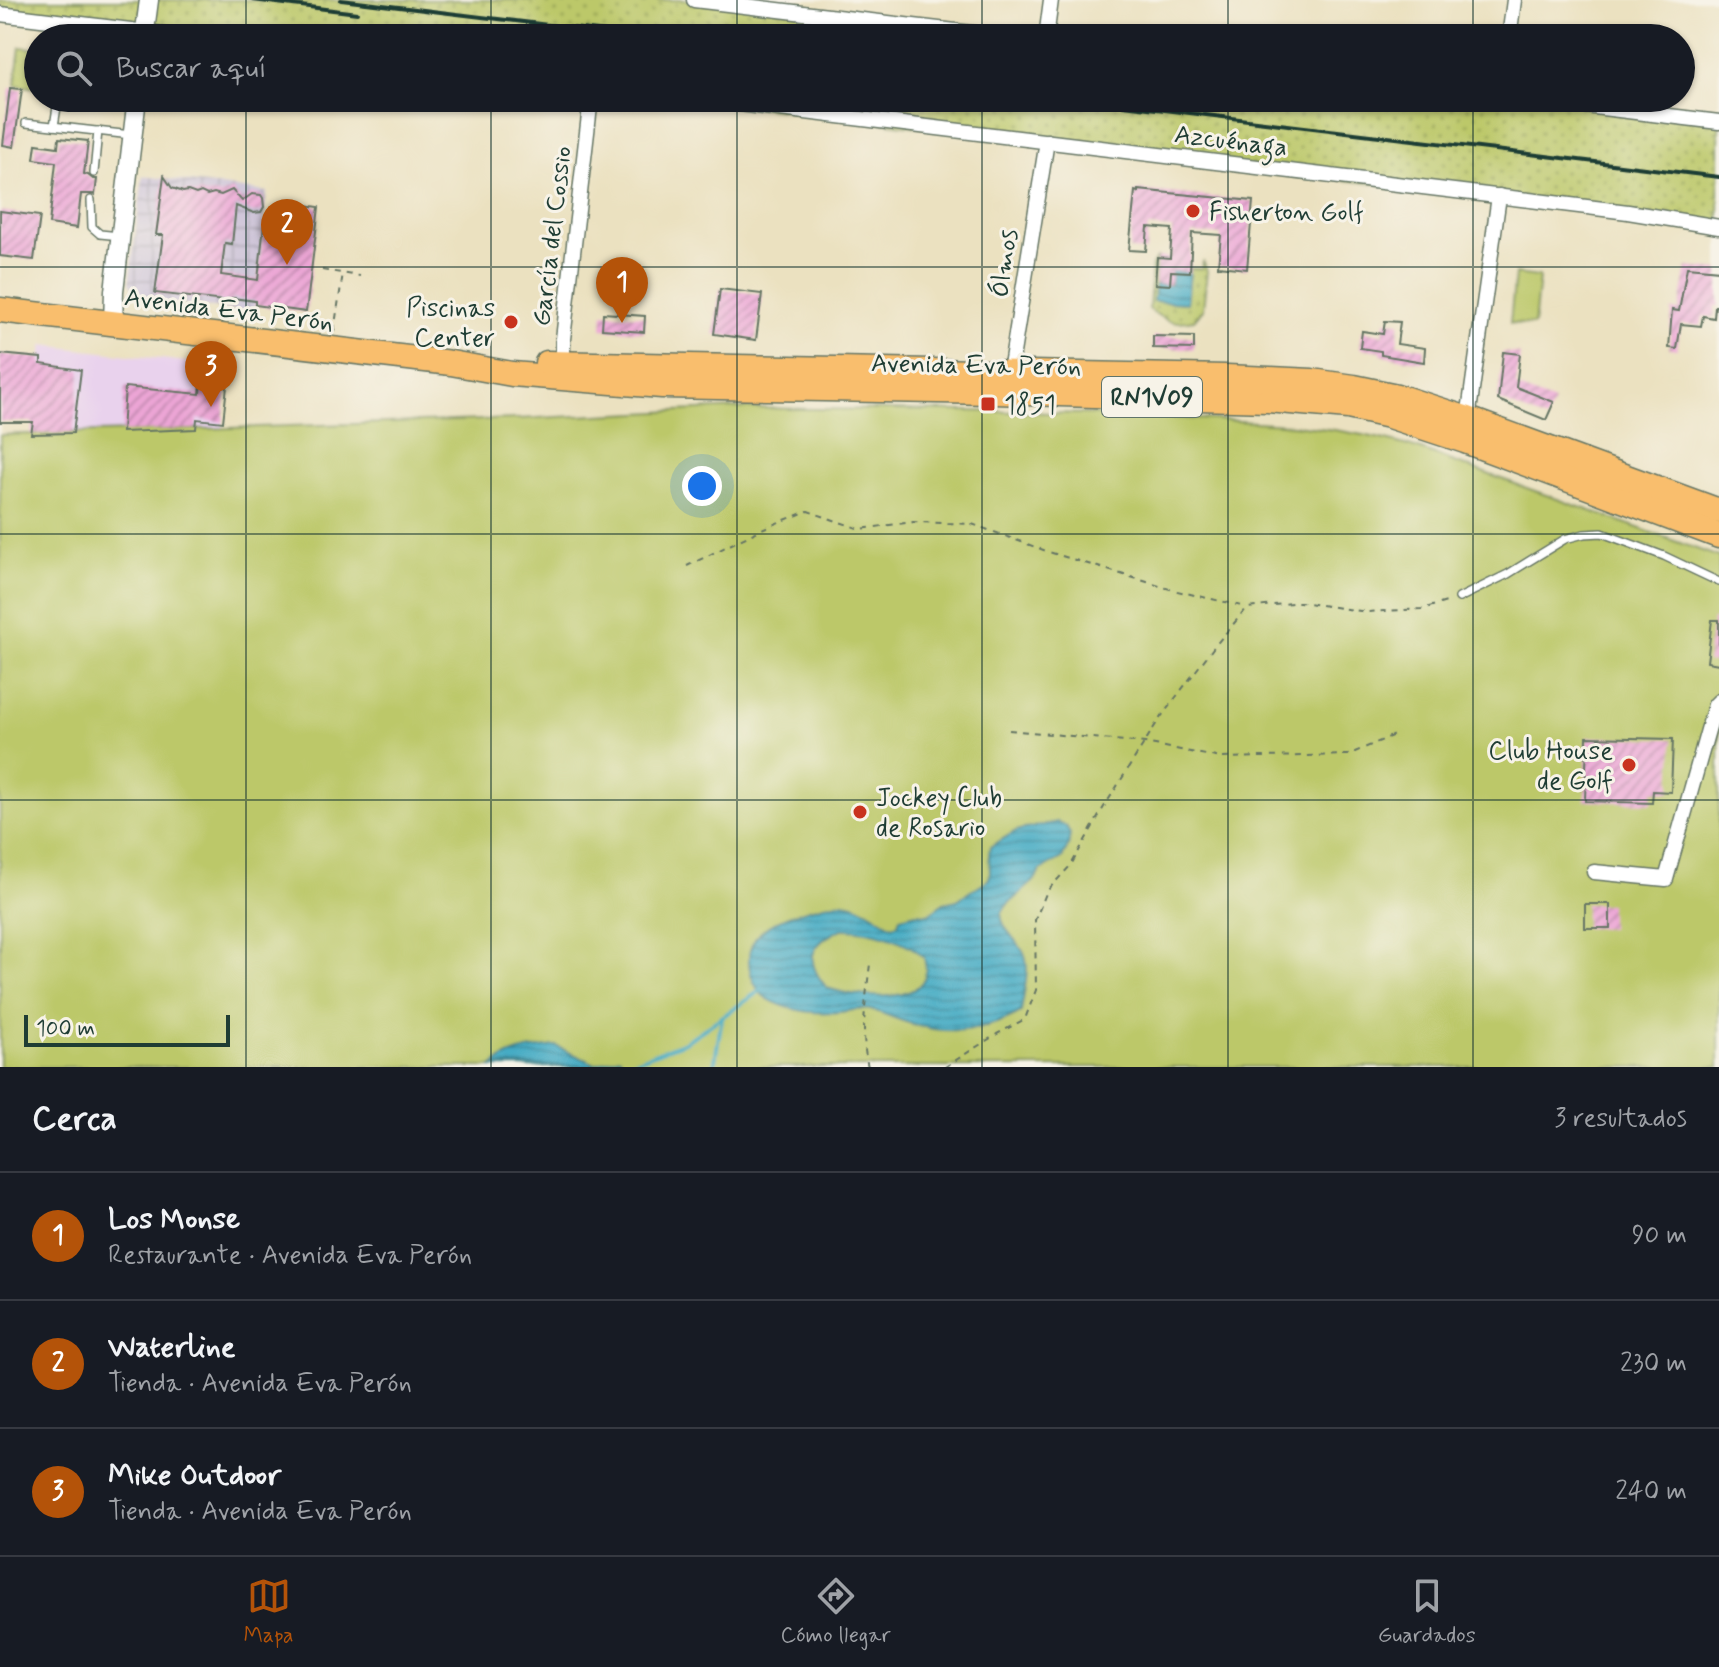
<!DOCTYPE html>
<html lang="es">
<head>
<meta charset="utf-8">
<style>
	body { margin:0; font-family:Mynerve,sans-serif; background:#20242c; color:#f1f3f6 }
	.scale { position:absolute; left:24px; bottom:20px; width:206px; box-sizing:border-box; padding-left:8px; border:4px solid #1f3d34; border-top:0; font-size:22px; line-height:28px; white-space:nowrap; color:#1f3d34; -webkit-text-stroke:6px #f7f3e8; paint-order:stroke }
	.you { position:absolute; left:702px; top:486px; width:28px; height:28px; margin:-20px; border:6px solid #fff; border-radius:50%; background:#1a73e8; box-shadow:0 0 0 12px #1a73e833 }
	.badge { display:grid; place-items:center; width:52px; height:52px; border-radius:50%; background:#b45309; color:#fff; font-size:26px; font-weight:700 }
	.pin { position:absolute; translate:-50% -66px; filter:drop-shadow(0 2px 4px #0008) }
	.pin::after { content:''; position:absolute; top:42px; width:28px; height:24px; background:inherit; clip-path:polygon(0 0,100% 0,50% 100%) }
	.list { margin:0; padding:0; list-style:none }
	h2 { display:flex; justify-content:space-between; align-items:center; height:104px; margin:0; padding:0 32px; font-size:34px }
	h2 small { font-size:26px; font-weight:400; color:#9ea1a6 }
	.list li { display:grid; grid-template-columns:52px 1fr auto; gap:24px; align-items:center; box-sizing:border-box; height:128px; padding:0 32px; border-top:2px solid #363941 }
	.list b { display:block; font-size:30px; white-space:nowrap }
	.list p { margin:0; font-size:26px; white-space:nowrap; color:#9ea1a6 }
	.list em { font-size:26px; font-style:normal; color:#9ea1a6 }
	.icon { flex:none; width:44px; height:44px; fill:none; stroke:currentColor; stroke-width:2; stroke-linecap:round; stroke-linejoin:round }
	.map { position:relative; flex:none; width:1719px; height:1067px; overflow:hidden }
	.search { position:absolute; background:#171b24; box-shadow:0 2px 6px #0004; left:24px; right:24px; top:24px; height:88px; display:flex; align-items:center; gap:20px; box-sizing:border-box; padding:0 28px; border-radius:44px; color:#9ea1a6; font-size:30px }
	.sheet { height:488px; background:#171b24 }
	nav { display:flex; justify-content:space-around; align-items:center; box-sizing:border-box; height:112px; border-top:2px solid #363941; background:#171b24; font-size:22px; color:#9ea1a6 }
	nav a { display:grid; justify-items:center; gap:4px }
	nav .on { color:#b45309 }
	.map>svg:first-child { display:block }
	.built { fill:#e9d2ed }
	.industrial { fill:url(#industrial-grid) }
	.grass { fill:url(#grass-dots); stroke:#6e824e; stroke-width:2 }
	.pitch { fill:#bcc869; stroke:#6e824e; stroke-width:2 }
	.water { fill:url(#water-rules); stroke:#32747c; stroke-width:2; fill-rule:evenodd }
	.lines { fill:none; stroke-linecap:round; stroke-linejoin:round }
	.stream { stroke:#44abc4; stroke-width:4 }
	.building { fill:url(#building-hatch) }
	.service-casing { stroke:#667665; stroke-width:10 }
	.minor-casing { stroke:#667665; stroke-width:17 }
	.tertiary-casing { stroke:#667665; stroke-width:21 }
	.primary-casing { stroke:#667665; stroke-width:27 }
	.path { stroke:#667665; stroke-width:2; stroke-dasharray:6 6; stroke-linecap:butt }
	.service { stroke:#fff; stroke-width:7 }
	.minor { stroke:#fff; stroke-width:14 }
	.tertiary { stroke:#fff; stroke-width:18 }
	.primary { stroke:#f9be6d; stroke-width:24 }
	.rail { stroke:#1f3d34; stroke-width:4 }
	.grid { fill:none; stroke:#1f3d34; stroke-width:2; stroke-opacity:0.55 }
	.poi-dot { fill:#c8321e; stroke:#f7f3e8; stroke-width:3 }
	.labels { text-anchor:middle; stroke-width:6; stroke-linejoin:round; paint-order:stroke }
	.shield { fill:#f7f3e8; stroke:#60746a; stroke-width:2 }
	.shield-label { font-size:24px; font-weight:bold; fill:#1f3d34 }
	.street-label { font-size:26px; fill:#1f3d34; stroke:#f7f3e8 }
	.poi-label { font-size:26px; fill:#1f3d34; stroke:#f7f3e8; text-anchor:start }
</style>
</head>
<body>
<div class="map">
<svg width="1719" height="1067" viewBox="0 0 1719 1067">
	<defs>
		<pattern id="industrial-grid" width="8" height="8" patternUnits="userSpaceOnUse" patternTransform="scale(2)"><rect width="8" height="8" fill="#c9bfd7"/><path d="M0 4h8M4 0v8" fill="none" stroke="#a39caf"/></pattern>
		<pattern id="grass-dots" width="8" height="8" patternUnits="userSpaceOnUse" patternTransform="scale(2)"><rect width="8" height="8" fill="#bcc869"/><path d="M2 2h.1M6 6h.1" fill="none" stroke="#98a457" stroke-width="1.8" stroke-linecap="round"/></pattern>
		<pattern id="water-rules" width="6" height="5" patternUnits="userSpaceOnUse" patternTransform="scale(2)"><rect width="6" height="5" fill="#44abc4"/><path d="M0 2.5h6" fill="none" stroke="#388ca0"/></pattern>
		<pattern id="building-hatch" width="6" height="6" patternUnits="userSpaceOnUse" patternTransform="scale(2)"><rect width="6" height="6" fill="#eca5d5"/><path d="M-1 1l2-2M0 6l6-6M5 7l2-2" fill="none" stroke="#bf88ae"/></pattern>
	</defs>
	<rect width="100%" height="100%" fill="#f7f3e8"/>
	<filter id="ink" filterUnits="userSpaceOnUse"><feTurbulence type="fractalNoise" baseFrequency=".0125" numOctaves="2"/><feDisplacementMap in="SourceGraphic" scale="16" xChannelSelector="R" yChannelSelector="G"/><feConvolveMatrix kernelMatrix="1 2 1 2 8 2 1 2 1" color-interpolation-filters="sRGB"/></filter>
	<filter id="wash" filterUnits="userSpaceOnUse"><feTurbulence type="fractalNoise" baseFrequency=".006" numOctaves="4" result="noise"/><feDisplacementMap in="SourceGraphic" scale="32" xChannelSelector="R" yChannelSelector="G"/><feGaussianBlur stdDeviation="1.8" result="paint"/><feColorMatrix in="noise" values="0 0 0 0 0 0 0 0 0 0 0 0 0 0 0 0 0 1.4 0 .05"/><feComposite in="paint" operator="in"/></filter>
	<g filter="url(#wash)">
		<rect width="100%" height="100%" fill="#ebe1c0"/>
		<!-- built -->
		<path class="built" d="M43,345L228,367L223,429L31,434Z"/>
		<!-- industrial -->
		<path class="industrial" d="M143,176L267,192L254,313L141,299L129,283Z"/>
		<!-- grass -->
		<g class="grass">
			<path d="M0,0H694L1015,38H196L0,14Z"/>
			<path d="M689,98H1518L1719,122V227Z"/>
			<path d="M1157,257L1154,300L1187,303L1190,268L1202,269L1203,261L1207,271L1203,309L1194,320C1173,324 1166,322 1149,309L1152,265Z"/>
		</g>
		<!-- pitch -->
		<g class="pitch">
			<path d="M20,47L38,49V88L15,85Z"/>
			<path d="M1515,274L1539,277L1534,325L1510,323Z"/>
			<path d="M737,408C876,410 1015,410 1154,417C1243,421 1333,422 1418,449L1719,557V1067H0V435L517,419Z"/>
		</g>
		<!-- water -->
		<g class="water">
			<path d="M1171,271L1190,272L1187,303L1153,301L1155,284L1170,285Z"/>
			<path d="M1057,822L1066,826L1070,834L1068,847L1062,858L1041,870L1034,881L1007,905L1001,914C1002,930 1016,938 1024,953C1031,967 1023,996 1021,1012C986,1031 948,1036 909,1023C898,1020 886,1014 875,1011C863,1007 851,1011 839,1012C815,1014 789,1011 768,999C759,994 754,984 751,974C739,932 780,917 813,908C822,906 833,901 843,902C859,903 878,917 892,926L898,924L900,917L916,913L928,914L944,903L957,900L989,879C992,867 987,858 990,847L1016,831ZM842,929C868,928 906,939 924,957C925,963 927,970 925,977C913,1006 850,996 827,988C803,960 810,943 842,929Z"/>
			<path d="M556,1046L595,1064L620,1057L625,1067H492C511,1050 531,1049 556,1046Z"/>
		</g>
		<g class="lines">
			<!-- stream -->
			<g class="stream">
				<path d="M624,1065L685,1042L760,991"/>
				<path d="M714,1067L722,1017"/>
			</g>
		</g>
		<g id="blocks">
			<!-- building -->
			<g class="building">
				<path d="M10,88L22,89L14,147L3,145Z"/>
				<path d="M59,138L88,141L84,174L88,175L93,179H97L95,195L92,194H81L77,228L49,224L56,162L34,159L36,144L58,147Z"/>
				<path d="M164,176L172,188L183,192L188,191L196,194L201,192L207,195L214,193L221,195L232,190L242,201L252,194L261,195L263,198L264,207L261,212L254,213L236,206L232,244L225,243L221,275L258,280L264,224L288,227L291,203L319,207L306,312L255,305V301L232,298V302L155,293L163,235H156Z"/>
				<path d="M1138,190L1253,201L1247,269L1218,266L1221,235L1192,233L1190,272L1171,271L1170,285L1155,284L1157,257L1170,258L1172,229L1148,227L1146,251L1129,250L1135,191L1138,192Z"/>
				<path d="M0,211L40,216L34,260L0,256Z"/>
				<path d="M1687,267L1719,270V306H1715L1714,318L1703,316L1701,326L1681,324L1677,349L1669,348L1672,310L1679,311Z"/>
				<path d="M720,289L762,294L756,340L714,334Z"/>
				<path d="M603,313L645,316L644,332L602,329Z"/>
				<path d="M1385,321L1400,322L1397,344L1425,348L1424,362L1381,355V351L1360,348L1362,331L1383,334Z"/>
				<path d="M1153,336L1194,337V349L1153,348Z"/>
				<path d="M1503,352L1520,354L1516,387L1554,402L1546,420L1498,400Z"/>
				<path d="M0,354L41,358V364L81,370L73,433L31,434L33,422H0Z"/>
				<path d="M201,384L227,386L223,422L197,419L196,429L122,432L125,387L200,394Z"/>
				<path d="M1712,620H1719V664L1707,662Z"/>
				<path d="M1587,737L1673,739L1671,792L1653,791L1652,803L1585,801Z"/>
				<rect x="1585" y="904" width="25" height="24"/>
			</g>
		</g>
	</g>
	<g filter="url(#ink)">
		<use href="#blocks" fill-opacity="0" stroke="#667665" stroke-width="2"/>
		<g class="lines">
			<!-- service casing -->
			<g class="service-casing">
				<g id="service">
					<path d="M26,123L131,135"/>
					<path d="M54,126L57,107L61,98"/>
					<path d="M94,173L98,131"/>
					<path d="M91,200L92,227L100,234L120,236"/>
					<path d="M1459,598L1508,574L1565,539L1584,534L1602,533L1664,556L1719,582"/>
				</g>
			</g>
			<!-- minor casing -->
			<g class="minor-casing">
				<g id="minor">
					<path d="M694,0L1015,38"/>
					<path d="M0,14L196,38"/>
					<path d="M1046,38L1051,0"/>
					<path d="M1509,38L1514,0"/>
					<path d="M689,98L1628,212L1719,227"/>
					<path d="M1519,98L1719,122"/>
					<path d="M563,368V339L591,98"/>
					<path d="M1009,378L1047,141"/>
					<path d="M1467,426L1499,196"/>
					<path d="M1594,872L1666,879L1715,705L1719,701"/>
				</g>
			</g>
			<!-- tertiary casing -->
			<g class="tertiary-casing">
				<g id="tertiary">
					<path d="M144,38L149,0"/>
					<path d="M113,324L114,291L137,98"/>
				</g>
			</g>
			<!-- primary casing -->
			<g class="primary-casing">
				<g id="primary">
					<path d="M0,310L451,363L512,374L662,386L994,392L1268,400L1348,407L1389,416L1465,441L1719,536"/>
					<path d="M547,363L1227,377L1312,381L1354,387L1397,396L1468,419L1719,511"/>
				</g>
			</g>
			<!-- path -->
			<g class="path">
				<path d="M322,270L360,276"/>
				<path d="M334,331L343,273"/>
				<path d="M687,566L764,528L808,511L860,529L913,522L972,524L1049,552L1173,590L1246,607"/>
				<path d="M1009,730L1145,743L1221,758L1348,755L1394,735"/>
				<path d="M868,1067C860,1035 866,997 870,964"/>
				<path d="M945,1067L997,1034L1025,1019L1036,990L1035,920L1047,891L1071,865L1104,807L1158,721L1213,648L1247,608L1301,602L1367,612L1422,609L1450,601"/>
			</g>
			<!-- service -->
			<use href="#service" class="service"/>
			<!-- minor -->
			<use href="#minor" class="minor"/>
			<!-- tertiary -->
			<use href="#tertiary" class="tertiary"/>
			<!-- primary -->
			<use href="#primary" class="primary"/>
			<!-- rail -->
			<g class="rail">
				<path d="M253,0L357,13"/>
				<path d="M341,0L656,38"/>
				<path d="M1065,98L1719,177"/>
			</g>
		</g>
	</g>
	<!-- grid -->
	<path class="grid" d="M246,0V38M491,0V38M737,0V38M982,0V38M1228,0V38M1473,0V38M246,98V1067M491,98V1067M737,98V1067M982,98V1067M1228,98V1067M1473,98V1067M0,267H1719M0,534H1719M0,800H1719"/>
	<!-- markers -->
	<g class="poi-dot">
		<circle cx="1193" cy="211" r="8"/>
		<circle cx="511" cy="322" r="8"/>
		<rect x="980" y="396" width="16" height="16" rx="4"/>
		<circle cx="1629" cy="765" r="8"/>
		<circle cx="860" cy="812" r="8"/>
	</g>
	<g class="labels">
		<!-- shield labels -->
		<rect class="shield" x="1102" y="377" width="100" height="40" rx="6"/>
		<g class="shield-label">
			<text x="1152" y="405">RN1V09</text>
		</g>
		<!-- street labels -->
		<g class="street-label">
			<text transform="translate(1231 140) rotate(7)" y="9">Azcuénaga</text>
			<text transform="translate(551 236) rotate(-83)" y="9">García del Cossio</text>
			<text transform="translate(1003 263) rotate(-81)" y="9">Ólmos</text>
			<text transform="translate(229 309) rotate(7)" y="9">Avenida Eva Perón</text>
			<text transform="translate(976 364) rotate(1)" y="9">Avenida Eva Perón</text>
		</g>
		<!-- poi labels -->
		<g class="poi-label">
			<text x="1209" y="220">Fisherton Golf</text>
			<text x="495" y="316" text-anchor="end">Piscinas<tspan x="495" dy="30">Center</tspan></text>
			<text x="1004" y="413">1851</text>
			<text x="1613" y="759" text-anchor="end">Club House<tspan x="1613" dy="30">de Golf</tspan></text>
			<text x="876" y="806">Jockey Club<tspan x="876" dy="30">de Rosario</tspan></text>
		</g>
	</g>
</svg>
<div class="scale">100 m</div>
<div class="you"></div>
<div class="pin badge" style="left:622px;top:323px">1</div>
<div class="pin badge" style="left:287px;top:265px">2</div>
<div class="pin badge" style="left:211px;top:407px">3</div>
<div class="search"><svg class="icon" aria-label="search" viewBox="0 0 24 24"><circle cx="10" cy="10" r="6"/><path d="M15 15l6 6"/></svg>Buscar aquí</div>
</div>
<section class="sheet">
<h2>Cerca<small>3 resultados</small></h2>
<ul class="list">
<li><span class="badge">1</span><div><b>Los Monse</b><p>Restaurante · Avenida Eva Perón</p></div><em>90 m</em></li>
<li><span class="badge">2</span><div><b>Waterline</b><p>Tienda · Avenida Eva Perón</p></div><em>230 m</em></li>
<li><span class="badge">3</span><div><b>Mike Outdoor</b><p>Tienda · Avenida Eva Perón</p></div><em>240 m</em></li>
</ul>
</section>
<nav>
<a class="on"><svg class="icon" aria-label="map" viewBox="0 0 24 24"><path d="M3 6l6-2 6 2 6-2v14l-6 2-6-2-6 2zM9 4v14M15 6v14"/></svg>Mapa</a>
<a><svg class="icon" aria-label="directions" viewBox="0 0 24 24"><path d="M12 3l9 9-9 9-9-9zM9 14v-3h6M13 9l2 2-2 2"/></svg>Cómo llegar</a>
<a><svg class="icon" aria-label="saved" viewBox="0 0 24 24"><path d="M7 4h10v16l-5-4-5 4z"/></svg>Guardados</a>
</nav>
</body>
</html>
